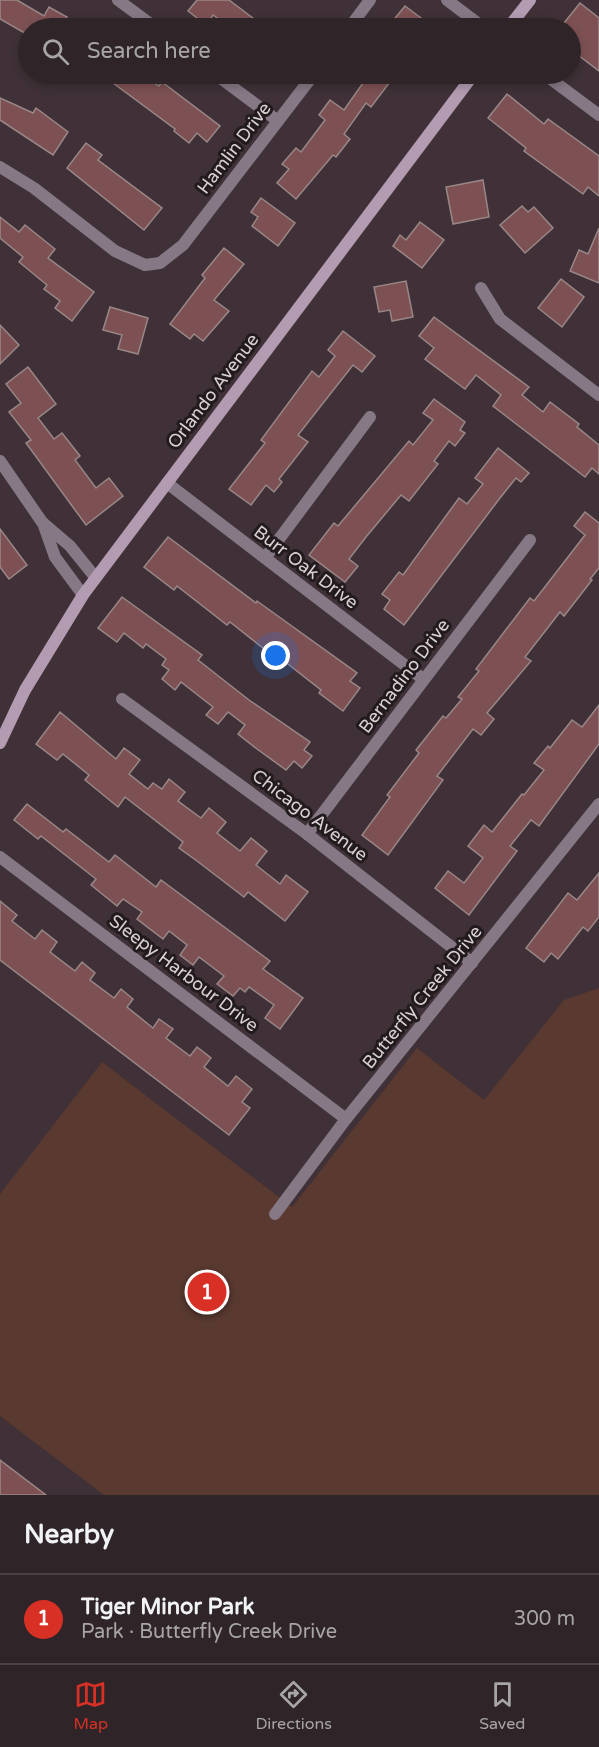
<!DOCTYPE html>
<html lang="en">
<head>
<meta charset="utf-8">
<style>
	body { margin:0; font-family:"Varela Round",sans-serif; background:#3b3135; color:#f1f3f6 }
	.you { position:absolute; left:276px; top:656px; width:21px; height:21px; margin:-15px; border:4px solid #fff; border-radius:50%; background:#1a73e8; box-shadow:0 0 0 9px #1a73e833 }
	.badge { display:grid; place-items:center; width:39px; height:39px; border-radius:50%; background:#d93025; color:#fff; font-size:20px; font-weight:700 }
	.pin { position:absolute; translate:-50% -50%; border:3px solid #fff; box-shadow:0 2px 6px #0006 }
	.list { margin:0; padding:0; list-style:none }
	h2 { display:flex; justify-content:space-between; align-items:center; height:78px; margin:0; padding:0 24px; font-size:26px }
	h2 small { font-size:20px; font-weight:400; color:#a7a5a8 }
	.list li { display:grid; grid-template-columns:39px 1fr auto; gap:18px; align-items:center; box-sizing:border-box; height:90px; padding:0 24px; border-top:2px solid #4a4246 }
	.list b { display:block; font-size:22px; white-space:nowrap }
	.list p { margin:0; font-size:20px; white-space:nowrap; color:#a7a5a8 }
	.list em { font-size:20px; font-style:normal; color:#a7a5a8 }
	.icon { flex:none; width:33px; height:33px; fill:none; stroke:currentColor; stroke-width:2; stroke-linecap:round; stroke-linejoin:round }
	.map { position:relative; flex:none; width:599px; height:1495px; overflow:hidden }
	.search { position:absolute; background:#2f2529; box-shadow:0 3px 9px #0003; left:18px; right:18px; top:18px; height:66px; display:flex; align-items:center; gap:15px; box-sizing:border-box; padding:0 21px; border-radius:33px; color:#a7a5a8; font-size:22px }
	.sheet { height:168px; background:#2f2529 }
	nav { display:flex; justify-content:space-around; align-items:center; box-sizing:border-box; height:84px; border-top:2px solid #4a4246; background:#2f2529; font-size:16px; color:#a7a5a8 }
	nav a { display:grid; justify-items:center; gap:3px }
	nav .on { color:#d93025 }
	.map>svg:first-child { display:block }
	.green { fill:#593930 }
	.building { fill:#7d5154; stroke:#998787; stroke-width:1.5 }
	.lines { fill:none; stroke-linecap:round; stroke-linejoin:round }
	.street { stroke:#867885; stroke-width:12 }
	.secondary { stroke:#b39cb1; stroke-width:12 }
	.labels { text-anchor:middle; stroke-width:6; stroke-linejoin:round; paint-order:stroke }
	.street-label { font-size:18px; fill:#d9d0d4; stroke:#221b1e }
</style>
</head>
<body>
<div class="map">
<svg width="599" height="1495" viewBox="0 0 599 1495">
	<rect width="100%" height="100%" fill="#3f3137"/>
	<!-- green -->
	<path class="green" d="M599,988V1495H104L0,1416V1194L102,1062L292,1207L417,1048L484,1100L564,1000Z"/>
	<!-- building -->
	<g class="building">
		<path d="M0,0H17L44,16L49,7L67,17L61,28H28V35L0,19Z"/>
		<path d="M197,0H229L266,28H231L213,15L206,25L188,11Z"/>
		<path d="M580,3L599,18V71L570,49V28H560Z"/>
		<path d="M405,6L421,18L412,28H387Z"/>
		<path d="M101,74H141L159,86L162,82L220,126L207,142L197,133L189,143L174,131L175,129Z"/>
		<path d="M351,74H396L371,107L366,103L344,134L350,139L336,157L333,155L296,199L277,183L289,169L282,164L296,148L301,152L325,120L319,115L330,100L344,110L363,83Z"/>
		<path d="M507,94L544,124L548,119L599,156V196L588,187L583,194L524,151L526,148L488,118Z"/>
		<path d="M0,98L33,113L36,108L68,132L53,155L0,120Z"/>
		<path d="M86,143L102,155L98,160L162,208L144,230L67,168Z"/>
		<path d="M483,180L489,217L453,224L446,187Z"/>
		<path d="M261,198L295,223L278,246L252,226L258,217L251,212Z"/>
		<path d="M522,206L528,212L534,207L553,228L525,253L500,225Z"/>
		<path d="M0,217L19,232L25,225L55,249L48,258L94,292L72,321L55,308L60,301L44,289L47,285L19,262L23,257L0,238Z"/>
		<path d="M420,222L444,240L422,268L393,246L400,235L406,240Z"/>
		<path d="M599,228V283L570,271L579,250L588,254Z"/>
		<path d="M224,248L244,264L214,300L229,311L203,341L194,334L190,339L170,324L205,278L202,275Z"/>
		<path d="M561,279L584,297L562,327L538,308Z"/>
		<path d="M406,281L413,317L392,321L390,310L379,312L374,287Z"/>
		<path d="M110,307L148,318L138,354L118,349L122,335L103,330Z"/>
		<path d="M434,317L529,387L522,395L543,412L550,402L579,424L577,427L599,445V474L592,468L585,477L493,406L501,395L476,375L465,389L425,359L434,348L419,336Z"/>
		<path d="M0,325L19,345L0,364Z"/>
		<path d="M343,331L375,356L362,372L353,365L298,435L308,442L279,479L282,482L274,492L266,485L251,505L229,489L265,443L261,440L312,371L319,377L335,356L328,350Z"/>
		<path d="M28,367L56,404L38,418L54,439L62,433L80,456L75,460L96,488L109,478L123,496L86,525L26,443L31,440L9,412L21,403L6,384Z"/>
		<path d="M434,399L465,422L460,430L465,433L455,446L449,441L434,461L438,464L409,501L401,495L366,537L349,559L358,566L345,582L309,555L334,523L338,526L409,441L413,445L433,420L423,413Z"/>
		<path d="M498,448L529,473L521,482L516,478L500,498L404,625L384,609L390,600L382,594L399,572L403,575L459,498L467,504L483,484L475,478Z"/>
		<path d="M585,512L599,523V568L590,579L592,580L564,616L560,612L525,657L531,661L487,713L494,719L481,735L473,729L437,776L443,780L388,855L362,835L390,797L387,795L419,753L416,750L443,716L446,718L462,699L458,697L479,671L476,669L530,598L534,601L585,535L574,526Z"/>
		<path d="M0,529L27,565L9,579L0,567Z"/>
		<path d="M168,537L256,603L257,601L357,673L350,681L360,688L343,711L319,693L321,690L275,654L273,656L230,622L227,625L177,586L174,590L144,567Z"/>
		<path d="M122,597L202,655L198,660L249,700L310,742L304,750L312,756L302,768L294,761L286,770L257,749L238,734L245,725L228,712L218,724L206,715L213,707L181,682L175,690L162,679L169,670L162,665L166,659L146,644L143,648L124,633L117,642L98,628Z"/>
		<path d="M599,705V744L539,826L531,820L510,846L517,851L469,915L435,888L448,871L464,883L483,858L468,846L484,825L492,832L522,794L524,795L544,770L534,763L548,746L550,748L572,720L582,727Z"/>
		<path d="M60,712L116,759L124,748L140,760L129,774L148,789L153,783L162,789L169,779L185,792L178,801L201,818L209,808L226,822L217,833L240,851L251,838L267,851L256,865L280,884L286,875L308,892L285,921L248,892L244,897L197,861L179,848L183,842L125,797L118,807L85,780L89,775L63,754L57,760L36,744Z"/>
		<path d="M27,804L63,832L66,829L109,862L115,855L156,887L161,880L270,961L263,969L303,998L280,1029L265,1018L274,1005L249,987L245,992L240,988L233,996L217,984L224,976L199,957L193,965L180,955L187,945L169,931L163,939L137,919L142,912L123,899L117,906L91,885L96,879L41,836L38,839L14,820Z"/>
		<path d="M599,873V917L588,931L583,927L558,959L551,953L544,962L526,948L568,893L577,900Z"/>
		<path d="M0,901L17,915L12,921L35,939L42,930L57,942L50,952L75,971L82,962L95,973L90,980L114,998L121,989L133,999L127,1007L153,1028L159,1019L173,1029L166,1038L190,1056L197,1047L211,1058L204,1067L228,1086L236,1076L252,1089L242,1102L250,1108L229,1135L0,960Z"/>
		<path d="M0,1460L46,1495H0Z"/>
	</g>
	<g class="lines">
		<!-- street -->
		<g class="street">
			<path d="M118,0L156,28"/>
			<path d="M447,0L484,28"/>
			<path d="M349,28L370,0"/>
			<path d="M215,74L278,121"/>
			<path d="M544,74L599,115"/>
			<path d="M0,167L34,188L115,251L145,265L160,263L183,245L314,74"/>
			<path d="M481,288L500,319L599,395"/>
			<path d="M0,461L42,522L70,546L95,577"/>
			<path d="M167,483L423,679"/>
			<path d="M43,523L55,557L83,595"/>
			<path d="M265,558L370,417"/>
			<path d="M122,699L307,834L472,963"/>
			<path d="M307,834L530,540"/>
			<path d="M0,857L346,1119"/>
			<path d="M275,1214L346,1119L599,804"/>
		</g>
		<!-- secondary -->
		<g class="secondary">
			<path d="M508,28L530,0"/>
			<path d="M0,743L25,690L83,595L474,74"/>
		</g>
	</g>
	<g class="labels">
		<!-- street labels -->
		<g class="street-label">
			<text transform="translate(234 148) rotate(-53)" y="6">Hamlin Drive</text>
			<text transform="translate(213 391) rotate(-53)" y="6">Orlando Avenue</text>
			<text transform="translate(306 567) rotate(37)" y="6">Burr Oak Drive</text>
			<text transform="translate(404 676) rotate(-53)" y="6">Bernadino Drive</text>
			<text transform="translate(310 815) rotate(37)" y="6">Chicago Avenue</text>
			<text transform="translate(184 973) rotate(37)" y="6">Sleepy Harbour Drive</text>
			<text transform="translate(422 997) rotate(-51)" y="6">Butterfly Creek Drive</text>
		</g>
	</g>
</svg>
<div class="you"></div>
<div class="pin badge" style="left:207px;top:1292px">1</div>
<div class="search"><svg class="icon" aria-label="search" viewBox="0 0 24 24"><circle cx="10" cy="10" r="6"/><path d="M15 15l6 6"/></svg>Search here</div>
</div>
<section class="sheet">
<h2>Nearby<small></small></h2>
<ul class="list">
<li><span class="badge">1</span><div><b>Tiger Minor Park</b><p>Park · Butterfly Creek Drive</p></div><em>300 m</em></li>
</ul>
</section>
<nav>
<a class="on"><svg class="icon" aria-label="map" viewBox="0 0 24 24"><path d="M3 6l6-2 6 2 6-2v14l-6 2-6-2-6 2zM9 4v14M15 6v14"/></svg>Map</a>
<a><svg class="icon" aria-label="directions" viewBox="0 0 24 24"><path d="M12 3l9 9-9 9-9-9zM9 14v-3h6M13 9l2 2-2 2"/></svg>Directions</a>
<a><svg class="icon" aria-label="saved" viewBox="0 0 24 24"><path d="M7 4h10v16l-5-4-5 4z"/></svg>Saved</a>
</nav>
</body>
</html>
